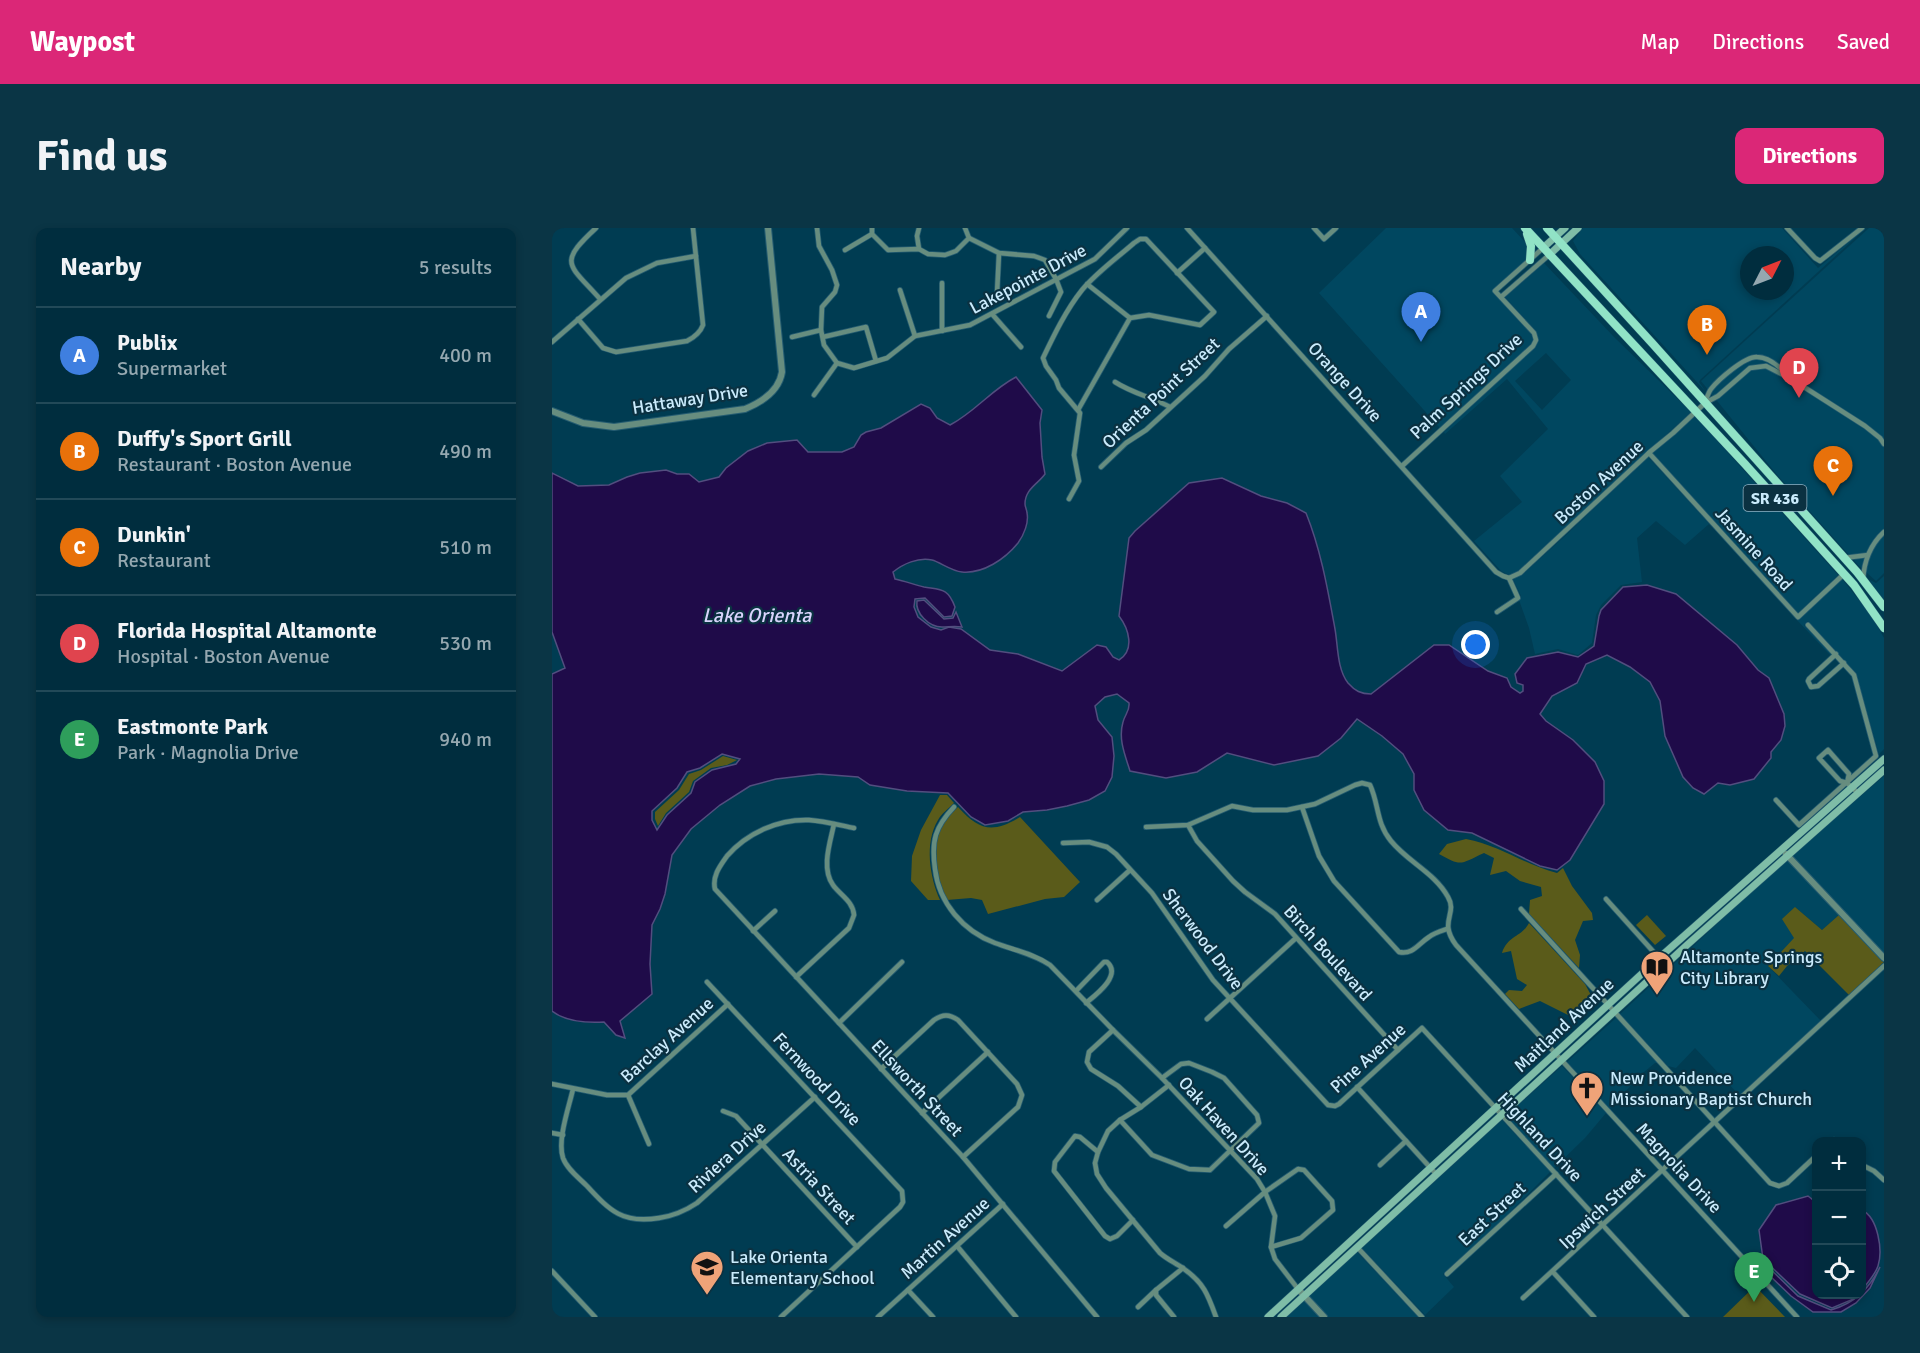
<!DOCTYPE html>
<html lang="en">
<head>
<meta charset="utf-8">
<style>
	body { margin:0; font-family:Signika,sans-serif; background:#0a3545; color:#f1f3f6 }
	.controls { position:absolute; right:18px; bottom:18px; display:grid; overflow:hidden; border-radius:12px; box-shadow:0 3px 9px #0003 }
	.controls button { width:54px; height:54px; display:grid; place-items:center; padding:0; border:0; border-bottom:2px solid #224958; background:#002d3e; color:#f1f3f6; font:30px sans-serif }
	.compass { position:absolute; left:1188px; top:18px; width:54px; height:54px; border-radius:50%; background:#002d3e; box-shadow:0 3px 9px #0003; rotate:48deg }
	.you { position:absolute; left:924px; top:417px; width:21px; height:21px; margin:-15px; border:4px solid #fff; border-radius:50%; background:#1a73e8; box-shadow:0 0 0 9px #1a73e833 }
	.badge { display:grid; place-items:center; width:39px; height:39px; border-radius:50%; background:#db2777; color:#fff; font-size:20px; font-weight:700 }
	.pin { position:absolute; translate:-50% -50px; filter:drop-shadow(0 2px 3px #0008) }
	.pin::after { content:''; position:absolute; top:32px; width:21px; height:18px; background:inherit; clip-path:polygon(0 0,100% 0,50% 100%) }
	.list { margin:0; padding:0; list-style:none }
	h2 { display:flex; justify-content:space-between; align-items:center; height:78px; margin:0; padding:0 24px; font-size:26px }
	h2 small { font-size:20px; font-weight:400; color:#95a8b0 }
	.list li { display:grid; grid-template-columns:39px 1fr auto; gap:18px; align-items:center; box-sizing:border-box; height:96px; padding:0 24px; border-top:2px solid #224958 }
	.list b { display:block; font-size:22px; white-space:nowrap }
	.list p { margin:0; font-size:20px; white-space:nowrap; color:#95a8b0 }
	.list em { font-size:20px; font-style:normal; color:#95a8b0 }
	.icon { flex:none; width:33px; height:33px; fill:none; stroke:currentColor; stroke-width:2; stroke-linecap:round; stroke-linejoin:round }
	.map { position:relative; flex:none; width:1332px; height:1089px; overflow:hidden; border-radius:12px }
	header { display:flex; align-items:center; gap:36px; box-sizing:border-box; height:84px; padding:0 30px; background:#db2777; color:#fff }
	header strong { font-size:28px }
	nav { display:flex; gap:33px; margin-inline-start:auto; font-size:21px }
	.intro { display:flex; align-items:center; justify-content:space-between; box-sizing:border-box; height:144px; padding:0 36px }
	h1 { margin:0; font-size:42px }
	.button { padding:15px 27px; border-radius:12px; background:#db2777; color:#fff; font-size:21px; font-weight:700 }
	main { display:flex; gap:36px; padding:0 36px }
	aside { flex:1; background:#002d3e; border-radius:12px; box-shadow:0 3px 9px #0003 }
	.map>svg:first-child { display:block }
	.built { fill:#004760; fill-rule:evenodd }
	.green { fill:#5a5b1a }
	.water { fill:#1f0b49; stroke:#524e7f; stroke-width:1.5; fill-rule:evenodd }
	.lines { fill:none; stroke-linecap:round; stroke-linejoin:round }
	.minor-casing { stroke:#245c71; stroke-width:6 }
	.tertiary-casing { stroke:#245c71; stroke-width:8 }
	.secondary-casing { stroke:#245c71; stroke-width:8 }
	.primary-casing { stroke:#245c71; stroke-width:9 }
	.minor { stroke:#678d7f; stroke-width:4.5 }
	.tertiary { stroke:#678d7f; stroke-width:6 }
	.secondary { stroke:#7fbda7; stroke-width:7 }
	.primary { stroke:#91e3c6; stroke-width:8 }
	.labels { text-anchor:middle; stroke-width:4.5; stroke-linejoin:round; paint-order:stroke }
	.shield { fill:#0b3141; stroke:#91b3c4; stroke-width:1.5 }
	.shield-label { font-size:16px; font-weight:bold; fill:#caebfc }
	.street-label { font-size:18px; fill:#caebfc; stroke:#0b3141 }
	.poi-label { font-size:18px; fill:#caebfc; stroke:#0b3141; text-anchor:start }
	.water-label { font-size:20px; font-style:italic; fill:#d9d4fc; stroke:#0b3141 }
</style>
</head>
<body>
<header>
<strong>Waypost</strong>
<nav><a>Map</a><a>Directions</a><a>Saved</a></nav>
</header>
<div class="intro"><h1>Find us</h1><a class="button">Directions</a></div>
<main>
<aside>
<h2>Nearby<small>5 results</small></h2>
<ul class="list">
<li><span class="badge" style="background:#3f7fe0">A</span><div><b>Publix</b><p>Supermarket</p></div><em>400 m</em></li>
<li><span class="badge" style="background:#e8710a">B</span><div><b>Duffy's Sport Grill</b><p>Restaurant · Boston Avenue</p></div><em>490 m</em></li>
<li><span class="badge" style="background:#e8710a">C</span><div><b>Dunkin'</b><p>Restaurant</p></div><em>510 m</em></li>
<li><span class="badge" style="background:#e0444e">D</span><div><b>Florida Hospital Altamonte</b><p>Hospital · Boston Avenue</p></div><em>530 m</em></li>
<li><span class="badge" style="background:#2e9e5b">E</span><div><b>Eastmonte Park</b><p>Park · Magnolia Drive</p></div><em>940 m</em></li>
</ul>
</aside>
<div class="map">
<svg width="1332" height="1089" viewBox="0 0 1332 1089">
	<rect width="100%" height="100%" fill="#003c52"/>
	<!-- built -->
	<g class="built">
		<path d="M834,0H960L976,17L975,31L940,63L979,106L981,112L979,117L888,200L767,65Z"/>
		<path d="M1031,0H1230L1266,40L1314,0L1148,152L1147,154L1154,164L1028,26L1021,13ZM1197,27H1233V63H1197Z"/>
		<path d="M1317,0H1332V345L1324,353L1306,337L1226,248L1149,153Z"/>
		<path d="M992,35L1062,109L1139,184L966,343L957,347L949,343L922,313L970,274L948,248L996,201L955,151L893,206L892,204L983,119L986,111L984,103L953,69ZM994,125L1019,152L990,182L963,153Z"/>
		<path d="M1143,188L1286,347L1246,385L1100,225Z"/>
		<path d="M1096,229L1162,301L1157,296L1133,317L1104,293L1085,310L1090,354L1069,357L1049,377L1044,387L1040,415L1026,427L1006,421L983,426L977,400L967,372L969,368L961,351L970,347L1013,308Z"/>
		<path d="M1332,348V375L1320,358L1318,352L1324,355Z"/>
		<path d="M1290,351L1319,387L1332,410V521L1327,526L1304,445L1256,393L1252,397L1280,426L1279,428L1244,391L1246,392Z"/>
		<path d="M1332,548V726L1240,627Z"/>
		<path d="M1235,631L1287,687L1270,702L1243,679V710L1216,738L1269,793L1188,868L1143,820L1124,840L1116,838L1068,786Z"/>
		<path d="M1064,790L1106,835H1103L1087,848L1058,881L1015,834Z"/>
		<path d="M1010,838L1054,885L1033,910L1002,940L954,888Z"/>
		<path d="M950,892L998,944L949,993L891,1046L902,1059L873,1087L810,1020Z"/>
		<path d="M805,1024L866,1089H776L757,1068Z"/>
		<path d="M752,1072L768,1089H733Z"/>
	</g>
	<!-- green -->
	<g class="green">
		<path d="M171,528L185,532L175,537L159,540L141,553L137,564L114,585L106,598L103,591V584L127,562L137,546L149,542Z"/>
		<path d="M388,567H395L402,575C397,580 389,586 386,592C372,615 378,650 388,672H376L359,653L360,628L369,602Z"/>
		<path d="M406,579C427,602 440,606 468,589L528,654L512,669L493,671L436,686L430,672L419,670L395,672C382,653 380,618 390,597C393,590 400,584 406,579Z"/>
		<path d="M914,611C947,617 973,637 1005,645L1011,640L1020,658L1040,685L1041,692L1031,693L1023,712L1028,727L1027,740L977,686L978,672L990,668L989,659L968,653L954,643L938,647L942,630L932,625C908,636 910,639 887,626L895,616Z"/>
		<path d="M1243,679L1270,702L1287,687L1332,734L1297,767L1253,723L1235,738L1227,748L1216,738L1242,710L1230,691Z"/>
		<path d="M1095,687L1114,708L1103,717L1084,697Z"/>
		<path d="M977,695L1033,756L1040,769L1026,788H1018L988,773L967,781L953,766L957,762L970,763L975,757L965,751L959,723L950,725C956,707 969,710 977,695Z"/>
		<path d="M1203,1058L1233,1089H1171Z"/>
	</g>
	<!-- water -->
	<g class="water">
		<path d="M464,149L490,182L488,195L490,229L493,246C486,256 473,261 473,276C473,279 475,282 475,285C477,294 472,307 466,315C453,331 431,346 410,344C399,343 388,334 380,332C366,329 351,336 341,344L343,351C353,353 363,357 372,359C390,362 396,360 403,379L400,388L392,389L373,370L363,371L362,379L366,389L379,399L389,402L397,399L409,401L438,422L466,426L510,443L545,417L554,419L561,429L567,432C583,422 577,401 567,388L577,310L583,303L637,255L670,250L709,268L735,275L754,285C769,322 776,363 783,401C786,418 785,441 796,455C803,463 809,466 819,466L882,417H897L936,443L955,450L959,459L968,465L971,463V457L965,455L963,446L975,430L1006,424L1026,429L1042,418L1047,388L1049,382L1071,359L1095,357L1124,366L1185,417L1206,442L1217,450L1232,486L1233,498L1229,512L1219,524V530L1202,551L1178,557L1166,555L1152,566L1141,560L1131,549L1113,508L1108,473L1098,454L1078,439L1055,427L1034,436L1025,455L1000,468L988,486L994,493L1021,512L1043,534L1052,553V576L1018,632L1005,642L988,638L920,605L896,602L872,582L862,562V546L851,526L830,508L805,491L789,510L766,528L722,537L675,525L645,544L614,550L578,543C573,527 566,511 571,494C573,486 578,483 577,475L565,466L553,469L543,478L546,492L560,509L562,528L560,549L553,563L537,572L515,578L495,582L471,584L456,593L433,597L419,589L396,565L355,563L318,557L306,549L267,546L224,551L198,558L168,577L139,601L120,627L113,666L108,681L100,697L98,736L100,766L68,793L73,810L64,807L52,794C35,795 14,794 0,783V446L13,440L0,404V245L26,258L57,257L75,249L88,245L114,242L125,246H137L147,254L167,249L174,240L196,223L215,215L245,212L256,224H290L302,219L309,207L314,204L329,200L369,176L378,180L385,190L398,197C423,184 439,162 464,149ZM170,526L188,531L184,536L160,542L143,554L139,565L115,587L105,602L100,592V583L125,560L135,544L148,540Z"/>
		<path d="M372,372L392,391L401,390L404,384L410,399C402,398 397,399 390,399C377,399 363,385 365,373Z"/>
		<path d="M1256,968L1260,971L1264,969V1066L1306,1067L1304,1070L1280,1080L1248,1066L1211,1031L1207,1002L1224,977Z"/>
		<path d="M1310,982C1326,990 1331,1022 1326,1038C1323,1047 1315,1055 1310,1062Z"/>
		<path d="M1210,1033L1246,1068L1279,1082C1303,1075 1317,1061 1328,1039L1318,1060L1304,1075L1289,1084H1261L1239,1068L1215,1045Z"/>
	</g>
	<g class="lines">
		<!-- minor casing -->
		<g class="minor-casing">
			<g id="minor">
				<path d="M44,0C5,36 17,36 48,71"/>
				<path d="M265,0L267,18L280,42L285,57L283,64L270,79L269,102L272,117L285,135L302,140L335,130L363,108L418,97L543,31L575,0"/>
				<path d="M320,0V6L336,22L367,21L376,26L393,27L404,23L417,10L413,0"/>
				<path d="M367,0L365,8L367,21"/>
				<path d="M635,0L944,344L951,348L957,350"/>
				<path d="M762,0L772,11L784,0"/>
				<path d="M1235,0L1263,30L1268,33L1310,0"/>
				<path d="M417,10L447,25L482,28L493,32L504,51L509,64L497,88"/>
				<path d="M293,22L320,6"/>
				<path d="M625,45L653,20"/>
				<path d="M348,62L363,108"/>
				<path d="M445,66L447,25"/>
				<path d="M949,69L997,27"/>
				<path d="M440,86L469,119"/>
				<path d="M26,91L51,120L64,124L135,113C143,109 148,105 151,97L141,0"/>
				<path d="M390,103V55"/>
				<path d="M240,109L269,102"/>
				<path d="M271,109L314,99L324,133"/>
				<path d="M0,114L74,50L105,35L144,28"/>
				<path d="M563,154C580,165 599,169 618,179"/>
				<path d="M262,167L285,135"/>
				<path d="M1153,175C1155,170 1156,165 1159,161C1166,152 1193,128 1205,129C1217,129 1230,141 1237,149"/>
				<path d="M526,182L578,90"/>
				<path d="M1097,225L1246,389L1292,346"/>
				<path d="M850,238L981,118L984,112L982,105L943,63L991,20"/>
				<path d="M549,239L574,215L594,202L653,148L677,121L715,88"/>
				<path d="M517,271L527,253L522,227L528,185L507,160L504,152L494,138L491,130C502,107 514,82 530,62C545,44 565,30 582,15L588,11H594L662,84L648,97L597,87L578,90L535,56"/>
				<path d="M1292,330L1316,327"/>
				<path d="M957,350L968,345L1099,223L1121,205L1153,175L1166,168L1198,140L1214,138L1241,152L1313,198L1328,210L1332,216"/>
				<path d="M1311,352C1312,333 1318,317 1332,304"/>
				<path d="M945,384L966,370L957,350"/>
				<path d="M1284,426L1257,451L1256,453L1259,459L1266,458L1292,435"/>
				<path d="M1295,555L1297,546L1276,522L1267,530L1288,553L1295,555L1306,565"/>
				<path d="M1224,572L1247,597L1324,528L1302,447L1256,397"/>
				<path d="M402,579C383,599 379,613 383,641C387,675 411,703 443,715C462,722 482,726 498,737L561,802L610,850L705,951L713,964L723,988L719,1019L723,1031L746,1061"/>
				<path d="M750,579L767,628L782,653L847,724C861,727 866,716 877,709C882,705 889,703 895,701"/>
				<path d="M636,597L645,613L681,653L693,664L723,686L846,822"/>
				<path d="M594,599L636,597L680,578L701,582H735L763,576L803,557L810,555L818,557C827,576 824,595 839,613C856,634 883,645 896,669C906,686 886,693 904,717L1245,1089"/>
				<path d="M302,600C287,597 272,593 257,592C226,591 195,605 175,628C168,638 160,648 163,661L411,929L545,1089"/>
				<path d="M511,615L537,614L555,619L564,626L600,665L661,752L776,877L783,878L787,876L870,800L1135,1089"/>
				<path d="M1054,671L1107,730"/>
				<path d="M545,672L578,642"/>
				<path d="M969,681L1218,955L1227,958L1235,955L1264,928"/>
				<path d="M201,703L223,683"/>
				<path d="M244,749L297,700L302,687C301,673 288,667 281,657C269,640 278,615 282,596"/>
				<path d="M155,754L350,963L351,974L348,979L229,1089"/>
				<path d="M524,763L552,734H555C570,747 545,766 534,775"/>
				<path d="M655,791L744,710"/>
				<path d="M287,795L350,734"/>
				<path d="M561,802L537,824L535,834L539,841L566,858L589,879"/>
				<path d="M329,841L382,792C391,786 397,786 406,792L465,856L470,867L466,879L411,929"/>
				<path d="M0,856L55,867H76L176,776"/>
				<path d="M617,857L589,879L568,892L556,903L546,924L543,935L545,946L554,960L608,1025C616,1032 624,1035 632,1041C652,1055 656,1067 664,1089"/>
				<path d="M805,859L884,946"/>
				<path d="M21,861C17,879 5,912 11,930C15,941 27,950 35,958C58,983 71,996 107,990C121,988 133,983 145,975L263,869"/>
				<path d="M76,867L97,916"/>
				<path d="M171,883L184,888L305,1019"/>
				<path d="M370,885L436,824"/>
				<path d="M568,892L600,927L637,941L658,942L707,895L705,887L672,850L660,844L637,835L629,836L610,850"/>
				<path d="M0,905L11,907"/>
				<path d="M1280,914L1282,912L1283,914"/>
				<path d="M546,924L528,909L523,908L503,934L502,943L553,1008L558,1011L565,1008L581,992"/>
				<path d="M828,937L854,913"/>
				<path d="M1310,937L1322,943L1332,952"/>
				<path d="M674,998L713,964L746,941L752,942L780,973L781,982L749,1010L719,1019"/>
				<path d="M405,1018L464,1089"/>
				<path d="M805,1019L870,1089"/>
				<path d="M0,1043L43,1089"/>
				<path d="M1001,1044L1042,1089"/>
				<path d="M895,1046L1004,946"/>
				<path d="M356,1062L381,1089"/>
				<path d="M971,1070L1332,738"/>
				<path d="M586,1079L604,1062"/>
				<path d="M326,1089L451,976"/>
				<path d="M622,1089L604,1067V1062L631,1040"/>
			</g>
		</g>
		<!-- tertiary casing -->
		<g class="tertiary-casing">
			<g id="tertiary">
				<path d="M0,183L31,195L62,199L193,181C210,174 227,163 230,144L216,0"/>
				<path d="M1234,626L1332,730"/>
				<path d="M746,1061L772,1089"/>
			</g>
		</g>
		<!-- secondary casing -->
		<g class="secondary-casing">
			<g id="secondary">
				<path d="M991,20L1013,0"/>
				<path d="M997,27L1026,0"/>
				<path d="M716,1089L1107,730L1332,531"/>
				<path d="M729,1089L1135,717L1332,542"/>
			</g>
		</g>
		<!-- primary casing -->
		<g class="primary-casing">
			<g id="primary">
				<path d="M973,0L1192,235L1302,357L1332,400"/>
				<path d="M995,0L1100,115L1305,344L1332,379"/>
				<path d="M975,6L979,18L978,32"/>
			</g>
		</g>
		<!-- minor -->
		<use href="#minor" class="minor"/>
		<!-- tertiary -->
		<use href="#tertiary" class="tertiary"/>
		<!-- secondary -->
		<use href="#secondary" class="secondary"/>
		<!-- primary -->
		<use href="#primary" class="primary"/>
	</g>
	<!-- icons -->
	<defs>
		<g id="library-pin" transform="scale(1.725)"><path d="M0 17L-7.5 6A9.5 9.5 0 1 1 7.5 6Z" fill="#efa378" stroke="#0b3141"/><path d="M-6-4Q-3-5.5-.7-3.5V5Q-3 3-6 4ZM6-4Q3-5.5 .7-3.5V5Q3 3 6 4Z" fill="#111"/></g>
		<g id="church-pin" transform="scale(1.725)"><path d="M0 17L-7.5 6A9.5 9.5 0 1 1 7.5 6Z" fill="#efa378" stroke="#0b3141"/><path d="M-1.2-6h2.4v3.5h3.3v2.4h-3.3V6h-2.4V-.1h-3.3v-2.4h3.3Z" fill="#111"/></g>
		<g id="school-pin" transform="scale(1.725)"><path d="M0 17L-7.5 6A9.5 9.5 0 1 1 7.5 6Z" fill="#efa378" stroke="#0b3141"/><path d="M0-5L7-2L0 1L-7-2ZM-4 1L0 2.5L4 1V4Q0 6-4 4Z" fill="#111"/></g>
	</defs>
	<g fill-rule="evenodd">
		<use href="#library-pin" x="1105" y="739"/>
		<use href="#church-pin" x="1035" y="860"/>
		<use href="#school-pin" x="155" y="1039"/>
	</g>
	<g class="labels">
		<!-- shield labels -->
		<rect class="shield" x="1191.5" y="257" width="63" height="26" rx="4.5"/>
		<g class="shield-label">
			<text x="1223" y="276">SR 436</text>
		</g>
		<!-- street labels -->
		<g class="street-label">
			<text transform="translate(476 51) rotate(-28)" y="6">Lakepointe Drive</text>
			<text transform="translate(793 154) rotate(48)" y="6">Orange Drive</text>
			<text transform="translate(914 158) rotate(-43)" y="6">Palm Springs Drive</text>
			<text transform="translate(609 165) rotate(-43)" y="6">Orienta Point Street</text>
			<text transform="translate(138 171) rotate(-9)" y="6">Hattaway Drive</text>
			<text transform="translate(1047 254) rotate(-43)" y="6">Boston Avenue</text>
			<text transform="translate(1202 321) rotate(48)" y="6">Jasmine Road</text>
			<text transform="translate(651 711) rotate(53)" y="6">Sherwood Drive</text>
			<text transform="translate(776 725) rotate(48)" y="6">Birch Boulevard</text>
			<text transform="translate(1012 797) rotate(-43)" y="6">Maitland Avenue</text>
			<text transform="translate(115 812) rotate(-42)" y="6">Barclay Avenue</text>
			<text transform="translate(816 830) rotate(-42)" y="6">Pine Avenue</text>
			<text transform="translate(265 851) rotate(47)" y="6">Fernwood Drive</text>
			<text transform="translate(365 860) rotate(47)" y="6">Ellsworth Street</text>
			<text transform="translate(672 898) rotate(48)" y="6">Oak Haven Drive</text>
			<text transform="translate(988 909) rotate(47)" y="6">Highland Drive</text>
			<text transform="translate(175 929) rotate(-42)" y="6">Riviera Drive</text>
			<text transform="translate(1127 940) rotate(47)" y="6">Magnolia Drive</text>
			<text transform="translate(267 958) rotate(47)" y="6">Astria Street</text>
			<text transform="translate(1050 980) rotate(-43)" y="6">Ipswich Street</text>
			<text transform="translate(940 986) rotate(-43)" y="6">East Street</text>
			<text transform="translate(393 1010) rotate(-42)" y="6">Martin Avenue</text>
		</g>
		<!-- poi labels -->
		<g class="poi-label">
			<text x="1128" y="735">Altamonte Springs<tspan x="1128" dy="21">City Library</tspan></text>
			<text x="1058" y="856">New Providence<tspan x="1058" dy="21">Missionary Baptist Church</tspan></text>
			<text x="178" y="1035">Lake Orienta<tspan x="178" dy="21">Elementary School</tspan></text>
		</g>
		<!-- water labels -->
		<g class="water-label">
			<text x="205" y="394">Lake Orienta</text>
		</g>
	</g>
</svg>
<div class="controls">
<button>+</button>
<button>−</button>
<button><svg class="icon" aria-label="locate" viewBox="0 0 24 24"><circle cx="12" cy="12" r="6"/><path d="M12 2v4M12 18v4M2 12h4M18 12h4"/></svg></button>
</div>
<svg class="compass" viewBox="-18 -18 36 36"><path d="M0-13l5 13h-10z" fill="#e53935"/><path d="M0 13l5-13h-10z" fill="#95a8b0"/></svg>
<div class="you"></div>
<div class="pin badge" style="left:869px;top:114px;background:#3f7fe0">A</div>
<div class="pin badge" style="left:1155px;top:127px;background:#e8710a">B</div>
<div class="pin badge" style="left:1281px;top:268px;background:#e8710a">C</div>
<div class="pin badge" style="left:1247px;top:170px;background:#e0444e">D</div>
<div class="pin badge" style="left:1202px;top:1074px;background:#2e9e5b">E</div>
</div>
</main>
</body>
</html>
